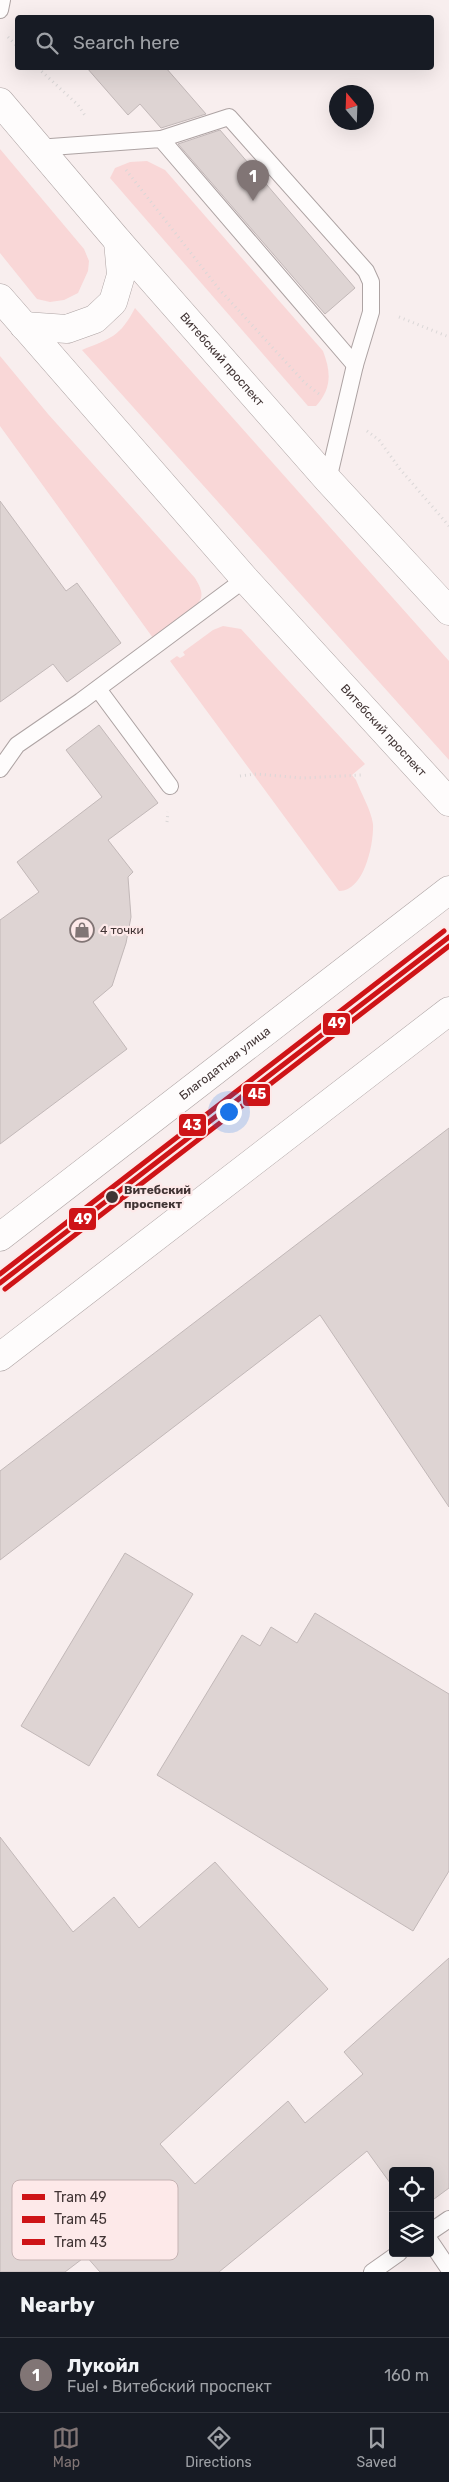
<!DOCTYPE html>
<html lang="en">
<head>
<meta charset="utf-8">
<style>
	body { margin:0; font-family:Rubik,sans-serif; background:#242831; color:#f1f3f6 }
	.controls { position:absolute; right:15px; bottom:15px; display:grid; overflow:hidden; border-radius:5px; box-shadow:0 5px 20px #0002 }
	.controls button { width:45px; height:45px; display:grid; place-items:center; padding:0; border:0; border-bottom:1px solid #363941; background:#171b24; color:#f1f3f6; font:25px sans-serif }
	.compass { position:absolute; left:329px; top:85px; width:45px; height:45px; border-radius:50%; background:#171b24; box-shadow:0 5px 20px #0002; rotate:341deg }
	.you { position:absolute; left:228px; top:1111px; width:18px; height:18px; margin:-12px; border:4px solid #fff; border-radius:50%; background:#1a73e8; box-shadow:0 0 0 8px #1a73e833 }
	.badge { display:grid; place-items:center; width:32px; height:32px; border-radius:50%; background:#817575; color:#fff; font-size:16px; font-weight:700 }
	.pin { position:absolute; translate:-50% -41px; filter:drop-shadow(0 1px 2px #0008) }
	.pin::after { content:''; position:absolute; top:26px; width:18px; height:15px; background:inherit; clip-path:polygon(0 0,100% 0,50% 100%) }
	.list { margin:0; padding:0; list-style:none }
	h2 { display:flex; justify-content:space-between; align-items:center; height:65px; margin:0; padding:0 20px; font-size:21px }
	h2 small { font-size:16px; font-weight:400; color:#9ea1a6 }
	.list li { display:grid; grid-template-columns:32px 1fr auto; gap:15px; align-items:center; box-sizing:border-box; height:75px; padding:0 20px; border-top:1px solid #363941 }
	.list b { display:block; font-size:19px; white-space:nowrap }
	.list p { margin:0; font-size:16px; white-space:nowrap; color:#9ea1a6 }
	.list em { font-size:16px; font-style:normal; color:#9ea1a6 }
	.icon { flex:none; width:28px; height:28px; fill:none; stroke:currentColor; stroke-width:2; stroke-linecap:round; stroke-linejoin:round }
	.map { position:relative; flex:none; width:449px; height:2272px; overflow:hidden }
	.search { position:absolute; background:#171b24; box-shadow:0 5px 20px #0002; left:15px; right:15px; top:15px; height:55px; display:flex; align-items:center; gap:12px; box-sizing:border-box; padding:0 18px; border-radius:5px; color:#9ea1a6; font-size:19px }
	.sheet { height:140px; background:#171b24 }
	nav { display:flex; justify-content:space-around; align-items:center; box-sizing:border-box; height:70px; border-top:1px solid #363941; background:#171b24; font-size:14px; color:#9ea1a6 }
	nav a { display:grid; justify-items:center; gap:2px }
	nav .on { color:#817575 }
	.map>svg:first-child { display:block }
	.green { fill:#f9d7d7 }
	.building { fill:#ded4d3; stroke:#c2b8b8 }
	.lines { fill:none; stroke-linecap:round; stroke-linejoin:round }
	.service-casing { stroke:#ada3a3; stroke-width:18 }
	.primary-casing { stroke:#ada3a3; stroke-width:29 }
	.path { stroke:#dad7d7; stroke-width:3; stroke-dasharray:1 4; stroke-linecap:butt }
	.service { stroke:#fefcfc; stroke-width:16 }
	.primary { stroke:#fefcfc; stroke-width:28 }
	.tram-1-casing { stroke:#fde9e9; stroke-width:9 }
	.tram-2-casing { stroke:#fde9e9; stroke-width:9 }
	.tram-3-casing { stroke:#fde9e9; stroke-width:9 }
	.tram-1 { stroke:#ce1417; stroke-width:5 }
	.tram-2 { stroke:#ce1417; stroke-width:5 }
	.tram-3 { stroke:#ce1417; stroke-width:5 }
	.stop-dot { fill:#413434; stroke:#fde9e9; stroke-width:2 }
	.labels { text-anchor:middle; stroke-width:4.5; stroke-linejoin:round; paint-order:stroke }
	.street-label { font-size:12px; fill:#413434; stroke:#fde9e9 }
	.poi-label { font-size:12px; fill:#413434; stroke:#fde9e9; text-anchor:start }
	.stop-label { font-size:12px; font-weight:bold; fill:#413434; stroke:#fde9e9; text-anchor:start }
	.key { fill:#fde9e9; stroke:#c5b3b3; stroke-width:1 }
	.key-label { font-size:14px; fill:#413434 }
	.line-badge { stroke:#fde9e9; stroke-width:2 }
	.badge-label { font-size:14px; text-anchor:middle; font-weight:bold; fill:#fff }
</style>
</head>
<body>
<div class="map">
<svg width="449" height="2272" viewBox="0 0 449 2272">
	<rect width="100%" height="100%" fill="#f8eeee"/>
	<!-- green -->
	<g class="green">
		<path d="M0,149L84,249L89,261L88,271L78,293L64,300L50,302L37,299L0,253Z"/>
		<path d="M147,161L165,170L323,351C331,372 332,388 316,406H308L110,178L115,168L130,162Z"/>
		<path d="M135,308L449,661V760L82,350C111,338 120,337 135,308Z"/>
		<path d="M0,356L48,414L195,578C199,585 204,593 200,600C193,613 165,630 153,638L0,426Z"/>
		<path d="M223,626L241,629L365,764L352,775L356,780C361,793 371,810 373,824C374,844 364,892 339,891L170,661L177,656L180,658L185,655L183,652L213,630Z"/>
	</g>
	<!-- building -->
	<g class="building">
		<path d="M87,68H166L206,114L161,128L140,104L128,115Z"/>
		<path d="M220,130L355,288L325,314L178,144Z"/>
		<path d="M0,501L66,591L77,583L121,643L67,682L53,664L0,702Z"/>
		<path d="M99,725L158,803L108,840L133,872L128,877L131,917L126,943L112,986L93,1002L127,1049L0,1144V920L39,892L17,862L102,797L66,750Z"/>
		<path d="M449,1128V1507L320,1315L0,1560V1471Z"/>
		<path d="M125,1553L193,1594L89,1766L21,1726Z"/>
		<path d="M315,1613L449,1694V1871L413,1931L157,1775L242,1635L260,1646L271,1627L297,1643Z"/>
		<path d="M0,1837L73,1932L114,1897L139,1928L215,1862L328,1989L160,2144L195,2184L288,2101L305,2123L363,2074L344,2052L449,1958V2188L430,2202V2171H393V2187L367,2151L219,2272H100L86,2256L65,2272H0Z"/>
	</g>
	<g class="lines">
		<!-- service casing -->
		<g class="service-casing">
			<g id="service">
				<path d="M0,10L2,0"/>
				<path d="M161,139L229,117L366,271L371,282V312L355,365L328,480"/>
				<path d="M37,148L161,139L355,365"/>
				<path d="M98,689L170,786"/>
				<path d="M0,769L17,745L81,701L245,579"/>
				<path d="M430,2232L449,2219"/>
				<path d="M430,2241L449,2269"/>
				<path d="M372,2272L399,2253"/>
			</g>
		</g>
		<!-- primary casing -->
		<g class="primary-casing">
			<g id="primary">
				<path id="s1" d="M0,102L118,241L328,480L449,611"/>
				<path id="s2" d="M0,298L245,579L449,802"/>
				<path d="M24,326L67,329L95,319L113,302L121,275L118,241"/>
				<path id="s3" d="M0,1237L449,890"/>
				<path d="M0,1357L449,1011"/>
			</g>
		</g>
		<!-- path -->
		<g class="path">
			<path d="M8,37L18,47"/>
			<path d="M38,68L78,105L86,117"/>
			<path d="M126,170L219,289L305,383L319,394"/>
			<path d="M399,317L449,337"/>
			<path d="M367,431L379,440L400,469L449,526"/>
			<path d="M240,776L256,774L303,778L362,775"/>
			<path d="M167,822L168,812"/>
		</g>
		<!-- service -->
		<use href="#service" class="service"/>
		<!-- primary -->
		<use href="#primary" class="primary"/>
		<!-- tram-1 casing -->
		<g class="tram-1-casing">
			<path id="tram-1" d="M0,1283L449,937"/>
		</g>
		<!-- tram-2 casing -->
		<g class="tram-2-casing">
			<path id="tram-2" d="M5,1289L449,946"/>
		</g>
		<!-- tram-3 casing -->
		<g class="tram-3-casing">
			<path id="tram-3" d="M0,1274L444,931"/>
		</g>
		<!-- tram-1 -->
		<use href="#tram-1" class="tram-1"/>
		<!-- tram-2 -->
		<use href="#tram-2" class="tram-2"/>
		<!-- tram-3 -->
		<use href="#tram-3" class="tram-3"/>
	</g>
	<!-- icons -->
	<defs>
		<g id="shop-ring" transform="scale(1.25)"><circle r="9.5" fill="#fde9e9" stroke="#817575" stroke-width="1.5"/><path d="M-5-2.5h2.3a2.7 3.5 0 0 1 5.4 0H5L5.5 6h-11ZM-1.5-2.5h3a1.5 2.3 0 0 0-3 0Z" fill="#817575"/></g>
	</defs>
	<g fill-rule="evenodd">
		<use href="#shop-ring" x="82" y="930"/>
	</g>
	<!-- markers -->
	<circle class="stop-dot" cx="112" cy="1197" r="7"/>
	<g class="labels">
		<!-- street labels -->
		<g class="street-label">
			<text dy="4" stroke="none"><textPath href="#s1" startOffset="340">Витебский проспект</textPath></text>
			<text dy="4" stroke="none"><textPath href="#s2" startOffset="578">Витебский проспект</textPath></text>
			<text dy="4" stroke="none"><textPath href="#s3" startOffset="284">Благодатная улица</textPath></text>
		</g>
		<!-- poi labels -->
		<g class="poi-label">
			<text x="100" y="934">4 точки</text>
		</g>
		<!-- stop labels -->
		<g class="stop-label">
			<text x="124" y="1194">Витебский<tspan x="124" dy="14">проспект</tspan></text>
		</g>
	</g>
	<!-- legend -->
	<rect x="12" y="2180" width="166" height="80" rx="8" class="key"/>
	<rect x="22" y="2194" width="23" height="6" fill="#ce1417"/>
	<rect x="22" y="2216" width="23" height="7" fill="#ce1417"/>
	<rect x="22" y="2239" width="23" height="6" fill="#ce1417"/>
	<g class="key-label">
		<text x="54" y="2202">Tram 49</text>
		<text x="54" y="2224">Tram 45</text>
		<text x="54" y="2247">Tram 43</text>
	</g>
	<g class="line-badge">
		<rect x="322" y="1012" width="29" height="24" rx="5" fill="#ce1417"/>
		<rect x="242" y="1083" width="29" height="24" rx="5" fill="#ce1417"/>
		<rect x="178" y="1113" width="29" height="24" rx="5" fill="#ce1417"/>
		<rect x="68" y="1207" width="29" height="24" rx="5" fill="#ce1417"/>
	</g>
	<g class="badge-label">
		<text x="337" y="1028">49</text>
		<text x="257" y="1099">45</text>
		<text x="192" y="1130">43</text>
		<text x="83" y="1224">49</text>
	</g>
</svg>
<div class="controls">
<button><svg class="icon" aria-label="locate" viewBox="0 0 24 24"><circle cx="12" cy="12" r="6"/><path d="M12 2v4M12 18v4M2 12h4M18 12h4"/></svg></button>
<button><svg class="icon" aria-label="layers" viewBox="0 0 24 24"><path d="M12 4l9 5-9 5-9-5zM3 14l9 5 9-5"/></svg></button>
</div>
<svg class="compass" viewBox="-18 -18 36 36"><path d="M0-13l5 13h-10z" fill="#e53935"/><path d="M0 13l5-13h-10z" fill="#9ea1a6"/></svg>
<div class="you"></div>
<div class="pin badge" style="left:253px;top:201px">1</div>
<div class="search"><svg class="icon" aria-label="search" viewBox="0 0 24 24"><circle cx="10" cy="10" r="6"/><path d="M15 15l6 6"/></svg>Search here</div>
</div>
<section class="sheet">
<h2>Nearby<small></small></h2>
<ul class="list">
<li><span class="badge">1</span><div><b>Лукойл</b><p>Fuel · Витебский проспект</p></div><em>160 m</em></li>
</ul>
</section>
<nav>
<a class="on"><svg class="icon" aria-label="map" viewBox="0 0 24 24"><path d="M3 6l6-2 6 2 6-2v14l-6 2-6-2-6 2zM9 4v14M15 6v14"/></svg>Map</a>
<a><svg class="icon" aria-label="directions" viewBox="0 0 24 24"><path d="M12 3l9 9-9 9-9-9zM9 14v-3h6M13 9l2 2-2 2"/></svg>Directions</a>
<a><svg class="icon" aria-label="saved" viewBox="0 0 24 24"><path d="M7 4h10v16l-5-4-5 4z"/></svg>Saved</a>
</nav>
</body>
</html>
